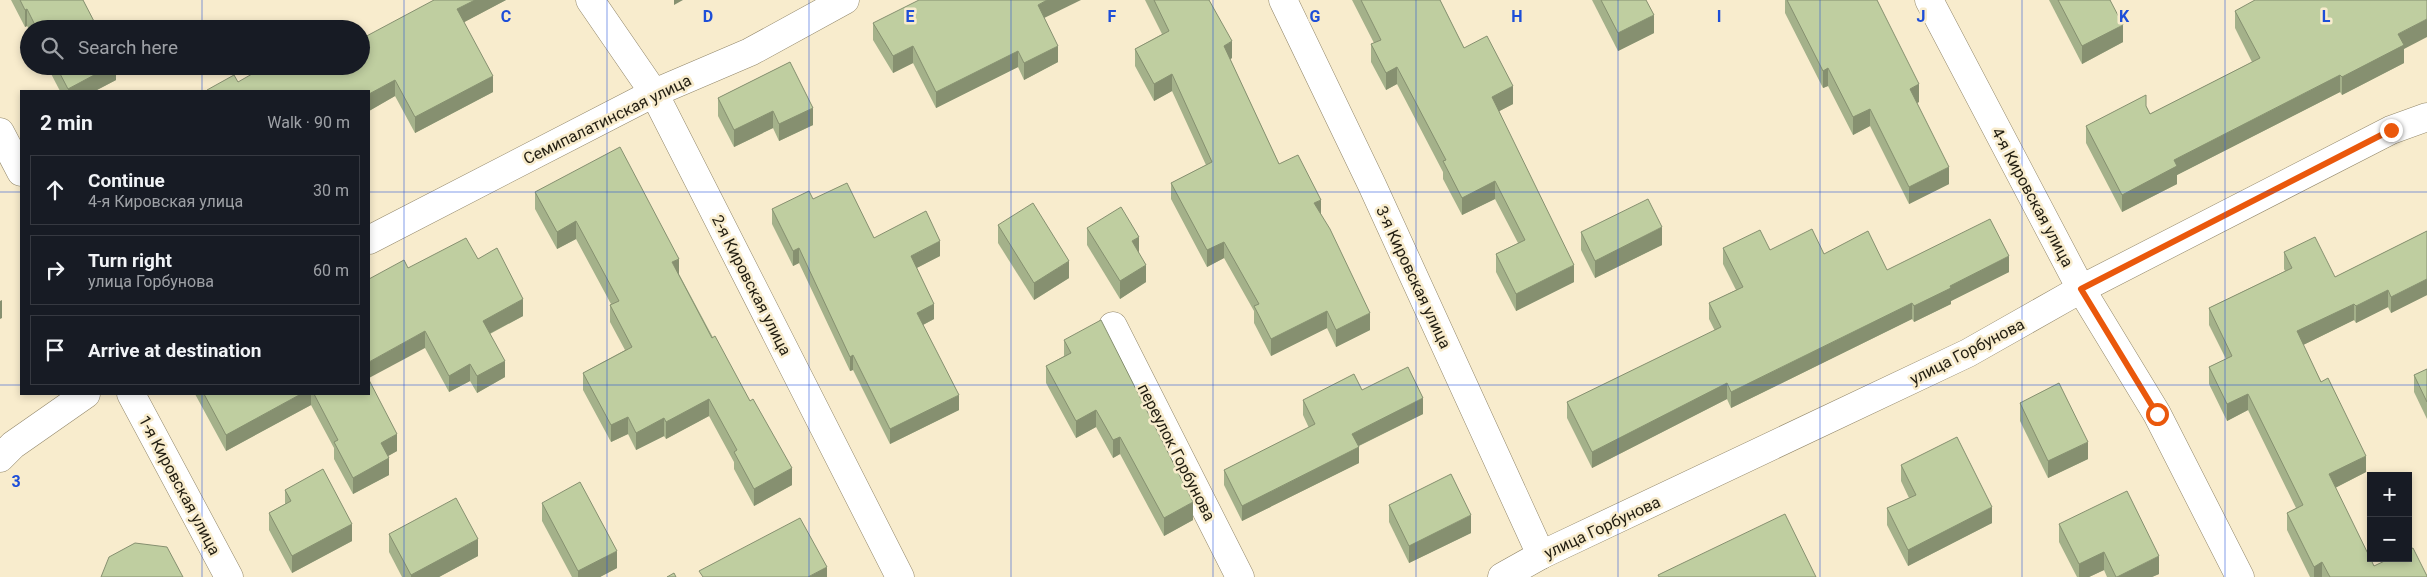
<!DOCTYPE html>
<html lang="en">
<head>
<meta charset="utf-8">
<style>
	body { margin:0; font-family:Roboto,sans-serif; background:#20242c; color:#f1f3f6 }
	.controls { position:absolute; right:15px; bottom:15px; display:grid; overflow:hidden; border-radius:0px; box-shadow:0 2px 8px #0003 }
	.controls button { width:45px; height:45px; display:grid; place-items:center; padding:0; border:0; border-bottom:1px solid #363941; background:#171b24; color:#f1f3f6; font:25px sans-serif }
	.stop { position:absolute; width:15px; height:15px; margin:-11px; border:4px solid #ea580c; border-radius:50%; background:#fff }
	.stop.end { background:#ea580c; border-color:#fff; box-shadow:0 1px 5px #0008 }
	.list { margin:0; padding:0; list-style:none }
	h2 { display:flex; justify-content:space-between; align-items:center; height:65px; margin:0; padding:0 20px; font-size:21px }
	h2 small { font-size:16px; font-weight:400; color:#9ea1a6 }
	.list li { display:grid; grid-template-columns:32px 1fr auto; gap:15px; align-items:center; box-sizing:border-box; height:70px; margin:0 10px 10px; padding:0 10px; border:1px solid #363941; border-radius:0px }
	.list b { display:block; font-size:19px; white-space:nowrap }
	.list p { margin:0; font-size:16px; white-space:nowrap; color:#9ea1a6 }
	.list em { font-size:16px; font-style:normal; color:#9ea1a6 }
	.icon { flex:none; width:28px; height:28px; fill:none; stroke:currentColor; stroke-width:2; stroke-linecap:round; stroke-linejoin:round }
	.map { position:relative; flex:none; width:2427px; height:577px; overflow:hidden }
	.search { position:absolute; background:#171b24; box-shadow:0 2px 8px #0003; left:20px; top:20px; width:350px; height:55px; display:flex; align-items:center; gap:12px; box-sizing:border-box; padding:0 18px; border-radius:28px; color:#9ea1a6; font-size:19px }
	.panel { position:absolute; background:#171b24; box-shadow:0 2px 8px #0003; left:20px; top:90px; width:350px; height:305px; border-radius:0px }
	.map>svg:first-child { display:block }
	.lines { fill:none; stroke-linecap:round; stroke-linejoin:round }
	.minor-casing { stroke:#918669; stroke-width:29 }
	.minor { stroke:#fff; stroke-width:28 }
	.wall { fill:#a4b18a }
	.shaded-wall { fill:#869070 }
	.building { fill:#bfcea0; stroke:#869070 }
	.route { stroke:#ea580c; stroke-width:6 }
	.grid { fill:none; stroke:#1d4ed8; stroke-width:1; stroke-opacity:0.55 }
	.labels { text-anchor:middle; stroke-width:5; stroke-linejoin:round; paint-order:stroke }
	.street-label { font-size:16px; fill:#211d11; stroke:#f8eccd }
	.grid-label { font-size:16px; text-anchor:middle; font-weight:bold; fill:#1d4ed8; stroke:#f8eccd; stroke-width:5; stroke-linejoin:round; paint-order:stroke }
</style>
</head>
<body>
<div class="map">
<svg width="2427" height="577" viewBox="0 0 2427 577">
	<rect width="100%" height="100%" fill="#f8eccd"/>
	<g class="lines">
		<!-- minor casing -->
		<g class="minor-casing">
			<g id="minor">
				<path d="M590,0L654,93L900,577"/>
				<path d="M1283,0L1372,185L1541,555"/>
				<path d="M1929,0L2081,289L2157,414L2240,577"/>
				<path d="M0,132L21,172"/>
				<path d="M369,240L654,93L750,52L845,0"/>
				<path d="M1113,326L1240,577"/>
				<path d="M131,394L229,577"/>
				<path d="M0,458L13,445L86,394"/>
				<path d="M1502,577L1541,555L1968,353L2081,289L2391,130L2427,117"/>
			</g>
		</g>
		<!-- minor -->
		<use href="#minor" class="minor"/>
	</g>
	<!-- wall -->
	<g class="wall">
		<path d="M11,0H83L98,29H29L27,26L25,27Z"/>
		<path d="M434,0H506L464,22L493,92L415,133L395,96L369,111V91H207V90L238,82L361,66Z"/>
		<path d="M1145,0H1209L1232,58L1230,59L1279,164L1321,214L1370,330L1336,347L1327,328L1271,356L1254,323V311L1224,258L1207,267L1171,199V183L1206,165L1172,91L1154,101L1135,66V49L1162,34Z"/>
		<path d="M1352,0H1440L1464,48L1513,104L1499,111L1574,282L1516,311L1496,272V254L1518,243L1495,199L1462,215L1443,179V172L1397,84L1386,90L1371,62V44L1374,43Z"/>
		<path d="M1592,0H1646L1654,33L1618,51Z"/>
		<path d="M1785,0H1877L1919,102L1917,103L1949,184L1909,204L1870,126L1853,135L1828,86L1823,88L1785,13Z"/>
		<path d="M2049,0H2110L2123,42L2082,64Z"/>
		<path d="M2235,11L2404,49V63L2342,95L2340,92L2177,175V184L2122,212L2086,143V126L2146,106L2150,114L2252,62L2235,28Z"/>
		<path d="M1044,18L1058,62L1024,80L1018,67L936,108L913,63L893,73L873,40V23Z"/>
		<path d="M790,62L813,125L779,141L773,128L734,147L718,116V98Z"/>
		<path d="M47,66H116V80L95,91H60Z"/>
		<path d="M535,192L679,274L792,485L754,506L734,469V462L709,416L666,439L664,436L636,450L628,434L611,442L583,390V373L625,350L610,322V305L611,304L576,239L557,249L535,209Z"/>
		<path d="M813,199L874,238L940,256L916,268L934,319L923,325L959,410L890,444L853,370L850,371L799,263L793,266L772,224V209Z"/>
		<path d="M998,225L1069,278L1034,300L998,243Z"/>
		<path d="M1087,228L1139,253L1146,282L1120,299L1087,245Z"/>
		<path d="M2427,231V295L2391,313L2388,307L2356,323L2354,320L2303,345L2366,472L2335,488L2374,566L2427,577H2310L2287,530V513L2296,508L2248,410L2227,421L2209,384V367L2226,359L2209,325V308L2285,271L2284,269V252L2335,277Z"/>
		<path d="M1581,232L1662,245L1595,278L1581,250Z"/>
		<path d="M1723,248L1770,250L1824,254L1887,270L2009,272L1951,301V304L1914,322L1912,319L1731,408L1727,399L1592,468L1567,418V402L1715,331L1709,319V303L1736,290L1723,264Z"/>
		<path d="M478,259L523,316L490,334L505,377L477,393L470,381L449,392L425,348L408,268Z"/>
		<path d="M1064,340L1193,520L1164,536L1120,454L1113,458L1096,427L1076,438L1046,383V366L1064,356Z"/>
		<path d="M2427,369V419L2414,392V375Z"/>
		<path d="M1362,390L1423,414L1359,446V463L1242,521L1224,485V470L1309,428L1303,415V400Z"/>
		<path d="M195,394H369L397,451L388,456L389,475L353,494L334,459V448L311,405L226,451Z"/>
		<path d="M2020,403L2088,459L2048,478L2020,421Z"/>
		<path d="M1901,465L1992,523L1908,566L1887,525V508L1909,498L1901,481Z"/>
		<path d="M285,490L352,541L292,573L269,530V513L285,504Z"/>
		<path d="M542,503L617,568L600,577H572L542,521Z"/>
		<path d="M1389,505L1471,533L1409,563L1389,522Z"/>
		<path d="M2059,524L2159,574L2152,577H2107L2104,570L2089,577H2077L2059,542Z"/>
		<path d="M389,534L478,556L439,577H402L389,552Z"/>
	</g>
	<!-- shaded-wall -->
	<g class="shaded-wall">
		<path d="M475,0H506L457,26V9Z"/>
		<path d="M674,0H683L674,5Z"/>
		<path d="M1047,0H1081L1038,21V5Z"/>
		<path d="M27,9V26L25,27V10Z"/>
		<path d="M1654,15V33L1618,51V33Z"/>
		<path d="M2427,19V37L2404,49V63L2342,95V77L2398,34Z"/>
		<path d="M2123,25V42L2082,64V46Z"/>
		<path d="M1232,41V58L1224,63V46Z"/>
		<path d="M913,46V63L893,73V56Z"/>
		<path d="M1058,46V62L1024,80V63Z"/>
		<path d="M1018,51V67L936,108V92Z"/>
		<path d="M111,66H116V80L95,91H68V89Z"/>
		<path d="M1397,67V84L1386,90V73Z"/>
		<path d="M1828,68V86L1823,88V71Z"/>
		<path d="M1172,74V91L1154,101V84Z"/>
		<path d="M2340,75V92L2177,175V184L2122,212V195L2174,160Z"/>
		<path d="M493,76V92L415,133V117Z"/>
		<path d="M395,80V96L369,111V94Z"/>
		<path d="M1919,84V102L1910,106V89Z"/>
		<path d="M1513,86V104L1492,115V97Z"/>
		<path d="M813,108V125L779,141V124Z"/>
		<path d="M1870,109V126L1853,135V117Z"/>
		<path d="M773,111V128L734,147V130Z"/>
		<path d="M1949,167V184L1909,204V187Z"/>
		<path d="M1495,181V199L1462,215V198Z"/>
		<path d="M1321,200V217L1314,203Z"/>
		<path d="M576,221V239L557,249V232Z"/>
		<path d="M1662,227V245L1595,278V261Z"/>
		<path d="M1139,237V254L1132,241Z"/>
		<path d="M940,241V256L911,271V256Z"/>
		<path d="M1224,242V258L1207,267V250Z"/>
		<path d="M799,248V263L793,266V251Z"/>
		<path d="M2009,256V272L1951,301V304L1914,322V306L1950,286Z"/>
		<path d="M679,259V276L672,262Z"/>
		<path d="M1069,261V278L1034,300V283Z"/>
		<path d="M1146,265V282L1120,299V281Z"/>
		<path d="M1574,265V282L1516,311V294Z"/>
		<path d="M2427,279V295L2391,313V297Z"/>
		<path d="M2388,290V307L2356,323V306Z"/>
		<path d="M523,299V316L483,337V321Z"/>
		<path d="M2,300V318L0,319V301Z"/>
		<path d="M1912,303V319L1731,408V392Z"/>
		<path d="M934,304V319L917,328V313Z"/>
		<path d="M2354,304V320L2297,348V331Z"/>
		<path d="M1327,311V328L1271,356V339Z"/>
		<path d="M1370,313V330L1336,347V330Z"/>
		<path d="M425,331V348L369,378V362Z"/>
		<path d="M853,355V370L850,371V357Z"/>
		<path d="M505,361V377L477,393V376Z"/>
		<path d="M470,364V381L449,392V376Z"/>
		<path d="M1727,383V399L1592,468V452Z"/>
		<path d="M301,394H311V405L226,451V435Z"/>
		<path d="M2248,394V410L2227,421V404Z"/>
		<path d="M959,395V410L890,444V429Z"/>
		<path d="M1423,398V414L1352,449V434Z"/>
		<path d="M709,399V416L666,439V422Z"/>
		<path d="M1096,410V427L1076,438V421Z"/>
		<path d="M628,417V434L611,442V425Z"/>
		<path d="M664,418V436L636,450V433Z"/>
		<path d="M397,434V451L381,460V443Z"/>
		<path d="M1120,437V454L1113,458V440Z"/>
		<path d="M2088,442V459L2048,478V461Z"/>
		<path d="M1359,447V463L1242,521V506Z"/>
		<path d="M2366,456V472L2329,491V474Z"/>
		<path d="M389,458V475L353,494V478Z"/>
		<path d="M792,468V485L754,506V489Z"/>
		<path d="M1193,502V520L1164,536V518Z"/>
		<path d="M1992,507V523L1908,566V550Z"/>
		<path d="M1471,515V533L1409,563V546Z"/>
		<path d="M352,524V541L292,573V556Z"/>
		<path d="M478,539V556L439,577H411V575Z"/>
		<path d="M617,551V568L600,577H578V571Z"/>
		<path d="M2104,552V570L2089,577H2079V564Z"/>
		<path d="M2159,556V574L2152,577H2117Z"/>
		<path d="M2322,562V577H2314V567Z"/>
		<path d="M827,567V577H808Z"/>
	</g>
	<!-- building -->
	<g class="building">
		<path d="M20,0H83L98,29H37L27,9L25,10Z"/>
		<path d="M434,0H475L457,9L493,76L415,117L395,80L369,94V91H207V90L234,75L238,82L266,66H361V39Z"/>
		<path d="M919,0H1047L1038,5L1058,46L1024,63L1018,51L936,92L913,46L893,56L873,23Z"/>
		<path d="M1154,0H1209L1232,41L1224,46L1279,164L1298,155L1321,200L1314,203L1330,229L1370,313L1336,330L1327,311L1271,339L1254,306L1259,304L1224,242L1207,250L1171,183L1212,162L1172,74L1154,84L1135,49L1169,31Z"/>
		<path d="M1361,0H1440L1464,48L1487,36L1513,86L1492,97L1574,265L1516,294L1496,254L1525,240L1495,181L1462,198L1443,161L1446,160L1397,67L1386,73L1371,44L1381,40Z"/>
		<path d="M1601,0H1646L1654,15L1618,33Z"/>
		<path d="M1787,0H1877L1919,84L1910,89L1949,167L1909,187L1870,109L1853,117L1828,68L1823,71Z"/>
		<path d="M2058,0H2110L2123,25L2082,46Z"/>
		<path d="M2255,0H2427V19L2398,34L2404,45L2342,77L2340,75L2174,160L2177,166L2122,195L2086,126L2146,95V106L2150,114L2260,58L2235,11Z"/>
		<path d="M790,62L813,108L779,124L773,111L734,130L718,98Z"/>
		<path d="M56,66H111L68,89Z"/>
		<path d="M620,147L679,259L672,262L712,338L715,336L750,401L753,399L792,468L754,489L734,452L737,450L709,399L666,422L664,418L636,433L628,417L611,425L583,373L632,347L610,305L619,301L576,221L557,232L535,192Z"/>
		<path d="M847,183L874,238L926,211L940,241L911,256L934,304L917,313L959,395L890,429L853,355L850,357L799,248L793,251L772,209L809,191L813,199Z"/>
		<path d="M1648,199L1662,227L1595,261L1581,232Z"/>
		<path d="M1033,203L1069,261L1034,283L998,225Z"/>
		<path d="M1121,207L1139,237L1132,241L1146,265L1120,281L1087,228Z"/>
		<path d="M1990,219L2009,256L1950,286L1951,288L1914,306L1912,303L1731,392L1727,383L1592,452L1567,402L1721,327L1709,303L1743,287L1723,248L1760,230L1770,250L1812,229L1824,254L1868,231L1887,270Z"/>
		<path d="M2427,231V279L2391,297L2388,290L2356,306L2354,304L2297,331L2321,382L2328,378L2366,456L2329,474L2374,566L2391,558H2408V550L2413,548L2427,576V577H2330L2322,562L2314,567L2287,513L2303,505L2248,394L2227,404L2209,367L2232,356L2209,308L2292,268L2284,252L2315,237L2335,277Z"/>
		<path d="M466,238L478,259L497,248L523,299L483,321L505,361L477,376L470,364L449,376L425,331L369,362V279L404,260L408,268Z"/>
		<path d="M1101,320L1193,502L1164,518L1120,437L1113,440L1096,410L1076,421L1046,366L1071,353L1064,340Z"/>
		<path d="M1408,367L1423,398L1352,434L1359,447L1242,506L1224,470L1315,424L1303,400L1354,374L1362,390Z"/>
		<path d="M2427,369V402L2414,375Z"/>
		<path d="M369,380L397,434L381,443L389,458L353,478L334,442L338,440L314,394H369Z"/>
		<path d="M2059,383L2088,442L2048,461L2020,403Z"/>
		<path d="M204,394H301L226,435Z"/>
		<path d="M1957,437L1992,507L1908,550L1887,508L1916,495L1901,465Z"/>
		<path d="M323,469L352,524L292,556L269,513L291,501L285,490Z"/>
		<path d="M1451,474L1471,515L1409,546L1389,505Z"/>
		<path d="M580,482L617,551L578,571L542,503Z"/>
		<path d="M2127,491L2159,556L2117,577H2116L2104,552L2079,564L2059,524Z"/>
		<path d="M456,498L478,539L411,575L389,534Z"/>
		<path d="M1785,514L1816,577H1659L1658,575Z"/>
		<path d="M800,518L827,567L808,577H703L699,571Z"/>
		<path d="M135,543L167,547L183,577H101L109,557Z"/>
		<path d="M674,573L676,577H667Z"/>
	</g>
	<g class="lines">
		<!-- route -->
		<path class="route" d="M2157,414L2081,289L2391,130"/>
	</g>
	<!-- grid -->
	<path class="grid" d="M202,0V29M404,0V577M607,0V577M809,0V577M1011,0V577M1213,0V577M1416,0V577M1618,0V577M1820,0V577M2022,0V577M2225,0V577M202,66V91M0,192H21M369,192H2427M0,385H21M369,385H2427M202,394V577"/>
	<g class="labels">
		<!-- street labels -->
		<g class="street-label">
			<text transform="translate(607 119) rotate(-26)" y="6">Семипалатинская улица</text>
			<text transform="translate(2033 197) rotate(62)" y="6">4-я Кировская улица</text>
			<text transform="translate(1414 277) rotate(65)" y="6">3-я Кировская улица</text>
			<text transform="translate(752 285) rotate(63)" y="6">2-я Кировская улица</text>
			<text transform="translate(1967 351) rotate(-27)" y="6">улица Горбунова</text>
			<text transform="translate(1177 452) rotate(63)" y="6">переулок Горбунова</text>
			<text transform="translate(180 485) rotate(62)" y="6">1-я Кировская улица</text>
			<text transform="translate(1602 527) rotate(-25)" y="6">улица Горбунова</text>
		</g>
	</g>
	<g class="grid-label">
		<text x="506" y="22">C</text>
		<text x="708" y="22">D</text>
		<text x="910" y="22">E</text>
		<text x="1112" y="22">F</text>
		<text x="1315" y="22">G</text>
		<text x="1517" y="22">H</text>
		<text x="1719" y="22">I</text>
		<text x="1921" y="22">J</text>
		<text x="2124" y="22">K</text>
		<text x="2326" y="22">L</text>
		<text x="16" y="487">3</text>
	</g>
</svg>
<div class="controls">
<button>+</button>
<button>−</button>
</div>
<div class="stop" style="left:2157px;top:414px"></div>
<div class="stop end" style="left:2391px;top:130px"></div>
<div class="search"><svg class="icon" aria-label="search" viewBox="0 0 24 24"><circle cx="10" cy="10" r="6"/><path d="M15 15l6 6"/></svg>Search here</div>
<section class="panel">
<h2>2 min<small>Walk · 90 m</small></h2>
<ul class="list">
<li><svg class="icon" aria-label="ahead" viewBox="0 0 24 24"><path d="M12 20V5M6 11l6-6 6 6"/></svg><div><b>Continue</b><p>4-я Кировская улица</p></div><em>30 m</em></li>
<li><svg class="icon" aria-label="right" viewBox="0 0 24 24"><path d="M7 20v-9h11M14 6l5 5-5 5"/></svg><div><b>Turn right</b><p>улица Горбунова</p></div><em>60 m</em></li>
<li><svg class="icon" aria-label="arrive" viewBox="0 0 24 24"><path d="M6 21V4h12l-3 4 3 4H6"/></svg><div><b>Arrive at destination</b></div></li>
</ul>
</section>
</div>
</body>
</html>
